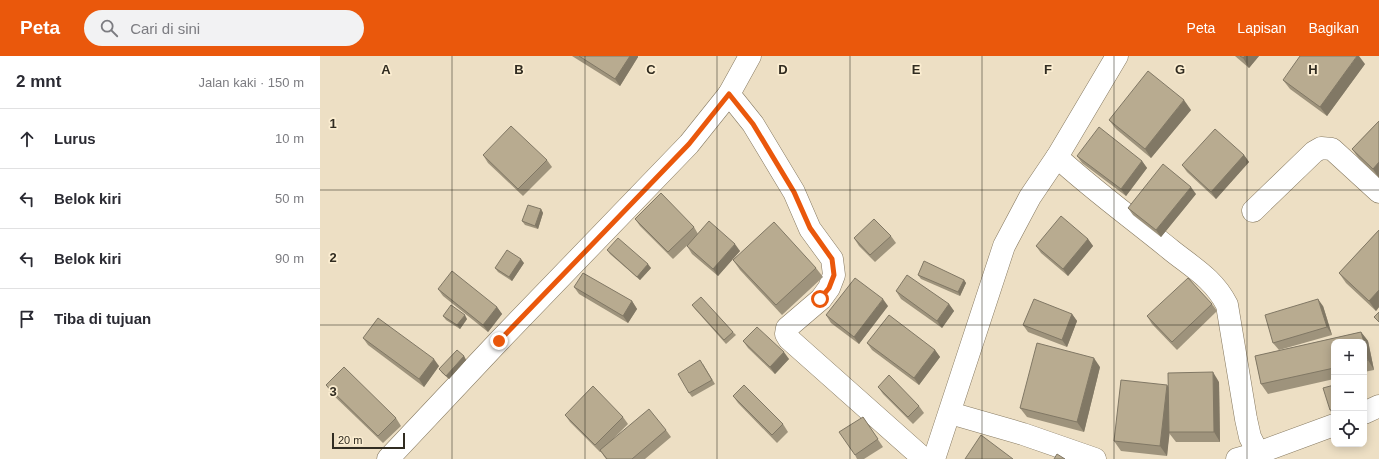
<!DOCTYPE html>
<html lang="id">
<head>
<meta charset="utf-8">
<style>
	body { margin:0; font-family:Arial,sans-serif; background:#f2f2f3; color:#2b2b33 }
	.controls { position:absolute; right:12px; bottom:12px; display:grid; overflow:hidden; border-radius:8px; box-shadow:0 2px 10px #0003 }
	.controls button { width:36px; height:36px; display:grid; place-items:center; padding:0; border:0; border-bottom:1px solid #e1e1e2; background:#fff; color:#2b2b33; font:20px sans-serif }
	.scale { position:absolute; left:12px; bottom:10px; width:73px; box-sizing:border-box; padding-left:4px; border:2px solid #312c21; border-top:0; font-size:11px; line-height:14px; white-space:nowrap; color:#312c21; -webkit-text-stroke:3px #fbedd1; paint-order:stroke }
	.stop { position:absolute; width:12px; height:12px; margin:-9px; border:3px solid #ea580c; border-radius:50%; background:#fff }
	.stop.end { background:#ea580c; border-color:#fff; box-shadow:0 1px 4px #0008 }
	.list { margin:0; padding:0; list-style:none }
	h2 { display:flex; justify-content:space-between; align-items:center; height:52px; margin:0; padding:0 16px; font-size:17px }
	h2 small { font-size:13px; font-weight:400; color:#7c7c81 }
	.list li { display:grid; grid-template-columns:26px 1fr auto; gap:12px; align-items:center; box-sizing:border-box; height:60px; padding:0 16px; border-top:1px solid #e1e1e2 }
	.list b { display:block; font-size:15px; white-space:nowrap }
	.list em { font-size:13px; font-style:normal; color:#7c7c81 }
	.icon { flex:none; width:22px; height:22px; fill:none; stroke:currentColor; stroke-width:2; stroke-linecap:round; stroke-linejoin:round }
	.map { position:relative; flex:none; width:1059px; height:403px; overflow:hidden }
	header { display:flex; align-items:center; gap:24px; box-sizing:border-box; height:56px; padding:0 20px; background:#ea580c; color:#fff }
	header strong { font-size:19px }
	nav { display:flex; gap:22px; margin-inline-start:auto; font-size:14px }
	.search { width:280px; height:36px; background:#f2f2f3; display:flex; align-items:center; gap:10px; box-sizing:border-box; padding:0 14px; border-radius:22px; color:#7c7c81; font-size:15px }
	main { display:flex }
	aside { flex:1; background:#fff }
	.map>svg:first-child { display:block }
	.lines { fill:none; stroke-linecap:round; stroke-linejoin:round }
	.street-casing { stroke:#867960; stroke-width:23 }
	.street { stroke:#fff; stroke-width:22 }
	.wall { fill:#9e937c }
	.shaded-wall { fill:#817865 }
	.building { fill:#b8ab90; stroke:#817865 }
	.route { stroke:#ea580c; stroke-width:5 }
	.grid { fill:none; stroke:#312c21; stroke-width:1; stroke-opacity:0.55 }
	.grid-label { font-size:13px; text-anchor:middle; font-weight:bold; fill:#312c21; stroke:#fbedd1; stroke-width:3.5; stroke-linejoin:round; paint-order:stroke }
</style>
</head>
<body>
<header>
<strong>Peta</strong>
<div class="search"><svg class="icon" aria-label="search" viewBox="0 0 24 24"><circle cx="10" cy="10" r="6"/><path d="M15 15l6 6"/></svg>Cari di sini</div>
<nav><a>Peta</a><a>Lapisan</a><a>Bagikan</a></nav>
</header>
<main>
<aside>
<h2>2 mnt<small>Jalan kaki · 150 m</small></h2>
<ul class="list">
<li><svg class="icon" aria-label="ahead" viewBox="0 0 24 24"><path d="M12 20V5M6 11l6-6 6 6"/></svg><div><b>Lurus</b></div><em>10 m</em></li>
<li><svg class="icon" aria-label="left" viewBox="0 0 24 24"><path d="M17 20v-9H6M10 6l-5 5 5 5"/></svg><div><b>Belok kiri</b></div><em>50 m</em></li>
<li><svg class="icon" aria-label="left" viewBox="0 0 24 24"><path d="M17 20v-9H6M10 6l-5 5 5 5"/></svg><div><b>Belok kiri</b></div><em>90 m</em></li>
<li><svg class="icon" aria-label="arrive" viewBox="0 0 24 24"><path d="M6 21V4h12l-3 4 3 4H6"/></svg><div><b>Tiba di tujuan</b></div></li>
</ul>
</aside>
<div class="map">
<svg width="1059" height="403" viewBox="0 0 1059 403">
	<rect width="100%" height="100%" fill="#eddfc4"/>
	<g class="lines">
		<!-- street casing -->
		<g class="street-casing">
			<g id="street">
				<path d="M409,38L433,68L474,136L490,173L512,203L514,219L509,232L501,243L467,272L466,278L469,283L604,403"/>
				<path d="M737,101C773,134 813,163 851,194C872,211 894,223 907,249L926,363L930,381L938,397L1014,369"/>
				<path d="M933,155L994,96L1001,92L1012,93L1059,136"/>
				<path d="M630,357L703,378L775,403"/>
				<path d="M1044,357L1059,350"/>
				<path d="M68,403L179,285L369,88L409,38L430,0"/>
				<path d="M614,403L684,190L710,141L737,101L797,0"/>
				<path d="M917,403L938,397"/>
			</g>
		</g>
		<!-- street -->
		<use href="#street" class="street"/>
	</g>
	<!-- wall -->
	<g class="wall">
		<path d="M252,0H318V1L300,30Z"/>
		<path d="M915,0H939L929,12Z"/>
		<path d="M1045,8L1007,60L970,33L963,24Z"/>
		<path d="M871,54L831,102L796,73L789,64Z"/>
		<path d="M1059,65V122L1039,103L1032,93Z"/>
		<path d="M163,99L227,104L232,111L203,140L168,107Z"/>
		<path d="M924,99L929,106L896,143L867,116L862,109Z"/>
		<path d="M757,100L822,105L827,112L806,140L762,107Z"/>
		<path d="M876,138L841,181L813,159L808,152Z"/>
		<path d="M221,153L223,157L218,173L205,169L202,165Z"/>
		<path d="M315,163L374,171L378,178L420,195L398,220L372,198L367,190L377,180L353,203L320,170Z"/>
		<path d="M1059,174V251L1056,255L1026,227L1019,217Z"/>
		<path d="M571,180L576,187L555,206L539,190L534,182Z"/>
		<path d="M768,183L773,190L748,220L721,197L716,190Z"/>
		<path d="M287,194L331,212L320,224L290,198Z"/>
		<path d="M413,204L496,212L503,221L462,259L420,214Z"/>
		<path d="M204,207L192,225L178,216L175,212Z"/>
		<path d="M598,219L644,224L646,227L640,240L601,223Z"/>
		<path d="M254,231L312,245L317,253L308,267L259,238Z"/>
		<path d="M118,233L177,251L182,258L168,276L123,240Z"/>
		<path d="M576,235L629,248L634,255L622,272L581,243Z"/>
		<path d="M892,248L897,255L857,294L832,268L827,260Z"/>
		<path d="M372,249L413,276L416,279L406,288L375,253Z"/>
		<path d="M568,250L539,288L511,267L506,259Z"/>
		<path d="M1003,250L1012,279L959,294L953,287Z"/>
		<path d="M752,258L757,265L747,291L708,276L703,269Z"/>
		<path d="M123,260L147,263L140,273L126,264Z"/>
		<path d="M1041,276L1048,285L1054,314L1044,316V286H1014V323L948,338L941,328L935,300Z"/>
		<path d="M43,282L119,310L104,331L48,289Z"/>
		<path d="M423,285L469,303L455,318L428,292Z"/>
		<path d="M547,287L615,294L620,301L599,329L552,294Z"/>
		<path d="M144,300L146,304L129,323L122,317L119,313Z"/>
		<path d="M383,308L395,328L372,341L369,337Z"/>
		<path d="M780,311L764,376L707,361L700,352Z"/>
		<path d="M899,326L900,386H856L849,377L847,400L801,395L794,385L847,329L848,331Z"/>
		<path d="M6,329L76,362L81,370L63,387L11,337Z"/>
		<path d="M1014,329V358H1012L1010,354Z"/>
		<path d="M558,331L599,350L604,357L593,368L563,338Z"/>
		<path d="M413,340L463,368L468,376L457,387L418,347Z"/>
		<path d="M245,359L303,361L308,368L294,382L346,374L351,381L325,403H286L281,396H280L250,366Z"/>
		<path d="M543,361L563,391L544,403H537L535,399Z"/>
	</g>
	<!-- shaded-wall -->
	<g class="shaded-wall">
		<path d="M310,0H318V1L300,30L295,23Z"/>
		<path d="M925,0H939L929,12L923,2Z"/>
		<path d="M1037,0H1039L1045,8L1007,60L1000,51Z"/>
		<path d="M864,44L871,54L831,102L825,93Z"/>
		<path d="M924,99L929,106L896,143L891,136Z"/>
		<path d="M822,105L827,112L806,140L801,133Z"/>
		<path d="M1059,106V122L1053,113Z"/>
		<path d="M871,131L876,138L841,181L836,174Z"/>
		<path d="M221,153L223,157L218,173L215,170Z"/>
		<path d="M768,183L773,190L748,220L743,213Z"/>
		<path d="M415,188L420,195L398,220L393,213Z"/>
		<path d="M201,203L204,207L192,225L189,221Z"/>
		<path d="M328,208L331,212L320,224L317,221Z"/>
		<path d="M644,224L646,227L640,240L638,236Z"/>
		<path d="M1059,234V251L1056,255L1049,245Z"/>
		<path d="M563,243L568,250L539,288L534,281Z"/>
		<path d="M998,243L1003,250L1012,279L1007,271Z"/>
		<path d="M312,245L317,253L308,267L303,260Z"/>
		<path d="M629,248L634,255L622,272L617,265Z"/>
		<path d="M177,251L182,258L168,276L163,269Z"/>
		<path d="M752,258L757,265L747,291L742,284Z"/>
		<path d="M145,259L147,263L140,273L137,269Z"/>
		<path d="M1041,276L1048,285L1054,314L1048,304Z"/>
		<path d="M615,294L620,301L599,329L594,322Z"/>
		<path d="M464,296L469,303L455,318L450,311Z"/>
		<path d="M144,300L146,304L129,323L126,320Z"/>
		<path d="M774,302L780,311L764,376L757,366Z"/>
		<path d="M114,303L119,310L104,331L99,323Z"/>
		<path d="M893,316L899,326L900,386L894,376Z"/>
		<path d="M847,329L854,339L847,400L840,390Z"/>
	</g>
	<!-- building -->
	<g class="building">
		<path d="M259,0H310L295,23Z"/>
		<path d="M920,0H925L923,2Z"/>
		<path d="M980,0H1037L1000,51L963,24Z"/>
		<path d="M828,15L864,44L825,93L789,64Z"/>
		<path d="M1059,65V106L1053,113L1032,93Z"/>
		<path d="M191,70L227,104L198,133L163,99Z"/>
		<path d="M779,71L822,105L801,133L757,100Z"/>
		<path d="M895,73L924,99L891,136L862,109Z"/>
		<path d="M843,108L871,131L836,174L808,152Z"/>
		<path d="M341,137L374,171L348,196L315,163Z"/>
		<path d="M208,149L221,153L215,170L202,165Z"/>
		<path d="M741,160L768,183L743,213L716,190Z"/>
		<path d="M554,163L571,180L550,199L534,182Z"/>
		<path d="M389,165L415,188L393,213L367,190Z"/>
		<path d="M454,166L496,212L456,249L413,204Z"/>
		<path d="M1059,174V234L1049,245L1019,217Z"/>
		<path d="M298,182L328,208L317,221L287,194Z"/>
		<path d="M187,194L201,203L189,221L175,212Z"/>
		<path d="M604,205L644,224L638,236L598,219Z"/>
		<path d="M132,215L177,251L163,269L118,233Z"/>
		<path d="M263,217L312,245L303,260L254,231Z"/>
		<path d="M587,219L629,248L617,265L576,235Z"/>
		<path d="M535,222L563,243L534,281L506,259Z"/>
		<path d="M868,222L892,248L852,286L827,260Z"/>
		<path d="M381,241L413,276L404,284L372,249Z"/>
		<path d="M714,243L752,258L742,284L703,269Z"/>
		<path d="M998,243L1007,271L953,287L945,259Z"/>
		<path d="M131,249L145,259L137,269L123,260Z"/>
		<path d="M1059,256V266L1054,261Z"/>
		<path d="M569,259L615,294L594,322L547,287Z"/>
		<path d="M58,262L114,303L99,323L43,282Z"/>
		<path d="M437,271L464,296L450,311L423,285Z"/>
		<path d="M1041,276L1044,286H1014V312L941,328L935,300Z"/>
		<path d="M717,287L774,302L757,366L700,352Z"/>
		<path d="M1044,288L1048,304L1044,305Z"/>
		<path d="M137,294L144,300L126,320L119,313Z"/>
		<path d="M380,304L392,324L369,337L358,318Z"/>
		<path d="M24,311L76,362L58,380L6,329Z"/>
		<path d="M893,316L894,376H849L848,317Z"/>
		<path d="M569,319L599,350L588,361L558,331Z"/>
		<path d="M801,324L847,329L840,390L794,385Z"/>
		<path d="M424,329L463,368L452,379L413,340Z"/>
		<path d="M1014,329V353L1010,354L1003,332Z"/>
		<path d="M273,330L303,361L275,389L245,359Z"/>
		<path d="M329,353L346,374L312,403H287L280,394Z"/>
		<path d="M543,361L558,383L535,399L519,376Z"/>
		<path d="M661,379L693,403H645Z"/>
		<path d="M737,398L745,403H734Z"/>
	</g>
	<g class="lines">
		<!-- route -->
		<path class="route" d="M179,285L369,88L409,38L433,68L474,136L490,172L512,203L514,219L509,232L500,243"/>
	</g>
	<!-- grid -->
	<path class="grid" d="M132,0V403M265,0V403M397,0V403M530,0V403M662,0V403M794,0V403M927,0V403M0,134H1059M0,269H1059"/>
	<g class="grid-label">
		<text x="66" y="18">A</text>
		<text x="199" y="18">B</text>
		<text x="331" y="18">C</text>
		<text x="463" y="18">D</text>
		<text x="596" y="18">E</text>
		<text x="728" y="18">F</text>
		<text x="860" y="18">G</text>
		<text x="993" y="18">H</text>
		<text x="13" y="72">1</text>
		<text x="13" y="206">2</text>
		<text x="13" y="340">3</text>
	</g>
</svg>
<div class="controls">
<button>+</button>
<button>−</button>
<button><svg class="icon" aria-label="locate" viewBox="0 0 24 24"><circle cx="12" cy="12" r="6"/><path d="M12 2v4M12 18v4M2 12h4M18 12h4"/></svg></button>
</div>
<div class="scale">20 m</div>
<div class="stop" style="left:500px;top:243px"></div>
<div class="stop end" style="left:179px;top:285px"></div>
</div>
</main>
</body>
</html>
